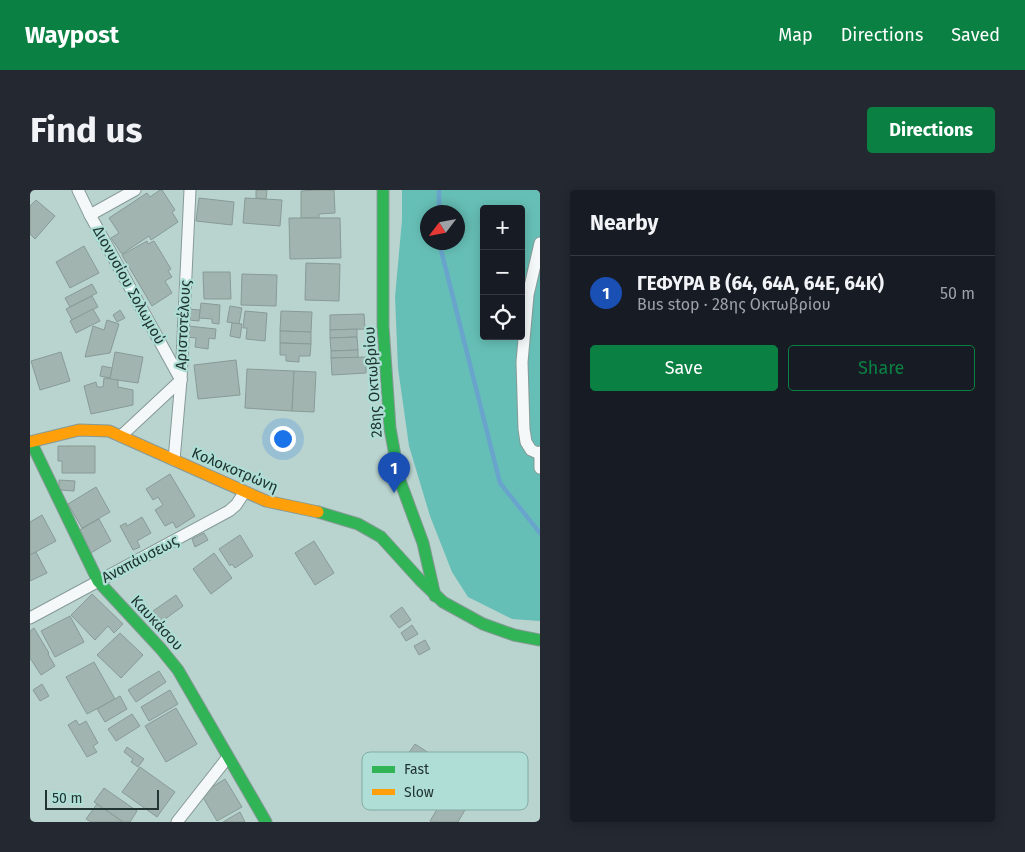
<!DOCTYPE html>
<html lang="en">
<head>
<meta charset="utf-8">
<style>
	body { margin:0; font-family:"Fira Sans",sans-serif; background:#242831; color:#f1f3f6 }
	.controls { position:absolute; right:15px; top:15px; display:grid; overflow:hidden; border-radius:5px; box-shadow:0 2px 12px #0003 }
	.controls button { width:45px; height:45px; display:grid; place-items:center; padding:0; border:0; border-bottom:1px solid #363941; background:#171b24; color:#f1f3f6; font:25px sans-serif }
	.compass { position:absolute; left:390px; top:15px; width:45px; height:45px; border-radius:50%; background:#171b24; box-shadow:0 2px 12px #0003; rotate:238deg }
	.scale { position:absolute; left:15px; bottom:12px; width:114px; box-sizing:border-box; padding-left:5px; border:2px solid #213431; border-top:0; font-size:14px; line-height:18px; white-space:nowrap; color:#213431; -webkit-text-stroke:4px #aeded6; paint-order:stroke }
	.you { position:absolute; left:252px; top:248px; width:18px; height:18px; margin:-12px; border:4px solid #fff; border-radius:50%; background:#1a73e8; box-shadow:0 0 0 8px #1a73e833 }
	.badge { display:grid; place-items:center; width:32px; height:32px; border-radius:50%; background:#0b8043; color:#fff; font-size:16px; font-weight:700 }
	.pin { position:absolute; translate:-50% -41px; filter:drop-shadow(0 1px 2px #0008) }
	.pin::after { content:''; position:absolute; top:26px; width:18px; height:15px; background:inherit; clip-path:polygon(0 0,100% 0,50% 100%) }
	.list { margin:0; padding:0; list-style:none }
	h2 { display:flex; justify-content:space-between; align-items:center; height:65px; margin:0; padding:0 20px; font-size:21px }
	h2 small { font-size:16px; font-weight:400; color:#9ea1a6 }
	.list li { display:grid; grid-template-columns:32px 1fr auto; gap:15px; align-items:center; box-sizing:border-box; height:75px; padding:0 20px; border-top:1px solid #363941 }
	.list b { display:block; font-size:19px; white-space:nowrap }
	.list p { margin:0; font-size:16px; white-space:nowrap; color:#9ea1a6 }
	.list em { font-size:16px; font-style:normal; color:#9ea1a6 }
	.actions { display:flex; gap:10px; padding:15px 20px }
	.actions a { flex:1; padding:11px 0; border:1px solid #0b8043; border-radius:5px; text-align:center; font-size:18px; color:#0b8043 }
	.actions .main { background:#0b8043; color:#fff }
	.icon { flex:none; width:28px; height:28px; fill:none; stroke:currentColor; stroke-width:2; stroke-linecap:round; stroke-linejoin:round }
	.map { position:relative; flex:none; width:510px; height:632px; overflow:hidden; border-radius:5px }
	header { display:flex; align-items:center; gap:30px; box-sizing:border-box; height:70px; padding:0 25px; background:#0b8043; color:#fff }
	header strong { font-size:24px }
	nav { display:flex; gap:28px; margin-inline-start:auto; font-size:18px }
	.intro { display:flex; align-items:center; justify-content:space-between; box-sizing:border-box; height:120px; padding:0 30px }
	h1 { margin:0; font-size:35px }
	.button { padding:12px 22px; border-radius:5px; background:#0b8043; color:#fff; font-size:18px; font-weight:700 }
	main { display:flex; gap:30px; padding:0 30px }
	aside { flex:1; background:#171b24; border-radius:5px; box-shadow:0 2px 12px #0003 }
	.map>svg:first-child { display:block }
	.forest { fill:#66bfb6; fill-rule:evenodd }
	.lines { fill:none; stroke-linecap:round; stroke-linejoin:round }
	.stream { stroke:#68a4cb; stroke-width:4.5 }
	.building { fill:#a1b4af; stroke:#889b96 }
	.street-casing { stroke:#869a97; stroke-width:13 }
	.fast-casing { stroke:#869a97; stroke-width:13 }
	.slow-casing { stroke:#869a97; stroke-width:13 }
	.street { stroke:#f4f8f8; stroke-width:11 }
	.fast { stroke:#30b455; stroke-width:11 }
	.slow { stroke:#ff9f0a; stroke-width:11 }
	.labels { text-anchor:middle; stroke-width:4.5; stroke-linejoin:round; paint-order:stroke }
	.street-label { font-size:15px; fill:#213431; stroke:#aeded6 }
	.key { fill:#aeded6; stroke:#84aba4; stroke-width:1 }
	.key-label { font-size:14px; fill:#213431 }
</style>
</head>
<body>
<header>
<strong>Waypost</strong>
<nav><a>Map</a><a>Directions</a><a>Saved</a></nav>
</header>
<div class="intro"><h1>Find us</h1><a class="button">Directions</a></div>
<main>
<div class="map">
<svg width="510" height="632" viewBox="0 0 510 632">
	<rect width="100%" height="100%" fill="#b9d3cf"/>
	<!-- forest -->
	<path class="forest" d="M372,0H510V431L482,429L438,407L422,382L400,326L379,256L368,178L365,107L372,30ZM454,19H491V146H454ZM398,22H428V52H398Z"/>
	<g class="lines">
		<!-- stream -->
		<g class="stream">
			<path d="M409,22V0"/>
			<path d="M409,52L470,293L510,343"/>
		</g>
	</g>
	<!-- building -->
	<g class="building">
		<path d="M130,0H132L145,20L142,22L148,32L121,50L119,46L92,64L81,48L89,43L79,28L117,3L120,7Z"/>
		<path d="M226,0H237L236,9L226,8Z"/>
		<path d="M286,0H304L305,23L289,24V28H271V1Z"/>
		<path d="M169,8L204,12L202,35L166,31Z"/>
		<path d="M215,8L252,10L250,36L213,33Z"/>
		<path d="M6,10L25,26L5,49L0,44V16Z"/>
		<path d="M259,28H310L311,68L260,69Z"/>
		<path d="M117,51L118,54L124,51L141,79L138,81L142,87L135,91L142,103L122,116L92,65Z"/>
		<path d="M54,56L69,83L40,98L26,72Z"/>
		<path d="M276,73L310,74L309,111L275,110Z"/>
		<path d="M173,82H200L201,109H174Z"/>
		<path d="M212,84L247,85L246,116L211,115Z"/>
		<path d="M62,94L67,103L40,117L35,108Z"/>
		<path d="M62,106L68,117L42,130L36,119Z"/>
		<path d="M171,113L190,115L189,134L182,133V129L169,128Z"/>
		<path d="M200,116L212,118L209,134L197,132Z"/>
		<path d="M63,119L70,131L46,143L40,131Z"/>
		<path d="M158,119L170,120L169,131L158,130Z"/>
		<path d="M90,120L95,128L87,132L83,125Z"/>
		<path d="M215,121L237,123L235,151L216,149L217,138H213Z"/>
		<path d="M251,121L282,122L281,142L250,141Z"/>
		<path d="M334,124L335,139L300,140V125Z"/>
		<path d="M77,130L89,134L80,163L55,167L63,136L74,140Z"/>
		<path d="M202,133L212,134L210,148L200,146Z"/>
		<path d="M158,136L186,139L185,149L179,148L178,159L165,157L166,148L157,147Z"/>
		<path d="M327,139V147L300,148V140Z"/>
		<path d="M250,141L281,142V154L250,153Z"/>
		<path d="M327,147L328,160L301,161L300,148Z"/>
		<path d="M250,153L281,154L280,166H269V172L256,171V165H250Z"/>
		<path d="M328,160V168H301V161Z"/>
		<path d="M31,162L40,191L10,200L1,171Z"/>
		<path d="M85,162L113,167L108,193L80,189Z"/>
		<path d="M336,167V183L302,185L301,168Z"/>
		<path d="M206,170L210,205L168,209L164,175Z"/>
		<path d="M72,176L82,178L80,188L70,186Z"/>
		<path d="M217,179L264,181L262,221L215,218Z"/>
		<path d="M264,181L286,182L284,222L262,221Z"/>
		<path d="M74,188L88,190V197L103,200V215L61,224L54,196L66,192L67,197H73Z"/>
		<path d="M28,256H65V283H32V271H28Z"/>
		<path d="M140,284L165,326L146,338L143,332L135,336L125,320L133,315L128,307L123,310L116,299Z"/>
		<path d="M29,290L45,291L44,301L29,300Z"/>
		<path d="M66,297L80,322L52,338L38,314Z"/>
		<path d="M12,325L26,351L0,365V332Z"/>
		<path d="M112,327L121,343L107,351L110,357L103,360L90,336L96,333L97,336Z"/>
		<path d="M69,329L81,351L59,364L46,342Z"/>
		<path d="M174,343L178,350L165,357L162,349Z"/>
		<path d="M210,345L223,366L205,378L202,374L200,376L189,359Z"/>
		<path d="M284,351L304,383L285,395L265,363Z"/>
		<path d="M6,362L17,383L0,391V365Z"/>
		<path d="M184,363L202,388L181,404L163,379Z"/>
		<path d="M62,404L93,434L84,443L78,436L65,450L41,425Z"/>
		<path d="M146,405L153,416L131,432L123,421Z"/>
		<path d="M372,417L381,430L369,438L360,426Z"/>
		<path d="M40,426L54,452L25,467L11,441Z"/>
		<path d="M382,435L388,444L376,451L371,443Z"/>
		<path d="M4,438L19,463L18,464L25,476L11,485L0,468V441Z"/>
		<path d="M90,443L113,465L91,488L67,465Z"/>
		<path d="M395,450L400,459L389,465L384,456Z"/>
		<path d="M64,472L85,509L57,524L36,487Z"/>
		<path d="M129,481L136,492L106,512L98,500Z"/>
		<path d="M12,494L19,506L10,511L3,500Z"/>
		<path d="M140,500L148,514L119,531L111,517Z"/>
		<path d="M90,506L97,519L75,532L67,519Z"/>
		<path d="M146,518L167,554L136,572L115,536Z"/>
		<path d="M102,524L110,536L86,551L78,539Z"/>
		<path d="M46,530L49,535L56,531L68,553L63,556L67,562L57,567L38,535Z"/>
		<path d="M385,554L402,565L390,583L373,571Z"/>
		<path d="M97,557L114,569L108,577L101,572L103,569L94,562Z"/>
		<path d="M110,577L145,602L127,627L92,602Z"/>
		<path d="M195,589L212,617L187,631L171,604Z"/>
		<path d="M74,598L107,621L100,632H93L64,612Z"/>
		<path d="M418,601L439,613L428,632H401L400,631Z"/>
		<path d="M67,614L93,632H61L56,629Z"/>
		<path d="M210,622L215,632H193Z"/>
	</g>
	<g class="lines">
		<!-- street casing -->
		<g class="street-casing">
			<g id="street">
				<path d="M48,0L60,25L151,190"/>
				<path d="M60,25L105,0"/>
				<path d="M91,246L151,190"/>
				<path d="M510,262V278"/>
				<path d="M510,264L501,260L496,252L494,239L492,172L498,105L510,53"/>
				<path d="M144,270L151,190L160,0"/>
				<path d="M0,428L199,321L206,315L214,303"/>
				<path d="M147,632L198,567"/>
			</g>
		</g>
		<!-- fast casing -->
		<g class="fast-casing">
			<g id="fast">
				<path d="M353,0V136L360,238L369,288L393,353L405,406"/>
				<path d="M1,252L68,391L131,459L148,480L236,632"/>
				<path d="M288,322L328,334L351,347L390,390L413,412L453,434L484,445L510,450"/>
			</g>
		</g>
		<!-- slow casing -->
		<g class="slow-casing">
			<path id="slow" d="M0,252L49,240L79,241L236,311L288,322"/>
		</g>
		<!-- street -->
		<use href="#street" class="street"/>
		<!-- fast -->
		<use href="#fast" class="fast"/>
		<!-- slow -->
		<use href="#slow" class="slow"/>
	</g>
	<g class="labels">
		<!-- street labels -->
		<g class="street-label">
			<text transform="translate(99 95) rotate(61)" y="5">Διονυσίου Σολωμού</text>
			<text transform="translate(153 135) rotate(-87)" y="5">Αριστοτέλους</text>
			<text transform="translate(343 192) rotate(-94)" y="5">28ης Οκτωβρίου</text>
			<text transform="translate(205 280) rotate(23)" y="5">Κολοκοτρώνη</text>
			<text transform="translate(110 369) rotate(-28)" y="5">Αναπάυσεως</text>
			<text transform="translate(127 433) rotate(47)" y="5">Καυκάσου</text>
		</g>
	</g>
	<!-- legend -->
	<rect x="332" y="562" width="166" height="58" rx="8" class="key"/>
	<rect x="342" y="576" width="23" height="7" fill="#30b455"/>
	<rect x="342" y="599" width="23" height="6" fill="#ff9f0a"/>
	<g class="key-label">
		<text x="374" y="584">Fast</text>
		<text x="374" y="607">Slow</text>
	</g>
</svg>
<div class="controls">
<button>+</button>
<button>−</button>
<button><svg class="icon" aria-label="locate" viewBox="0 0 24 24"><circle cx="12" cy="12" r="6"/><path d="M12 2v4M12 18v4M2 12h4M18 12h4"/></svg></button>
</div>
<svg class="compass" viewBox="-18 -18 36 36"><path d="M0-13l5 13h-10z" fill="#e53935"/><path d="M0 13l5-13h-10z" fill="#9ea1a6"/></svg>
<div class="scale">50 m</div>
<div class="you"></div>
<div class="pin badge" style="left:364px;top:303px;background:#1a4fb4">1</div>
</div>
<aside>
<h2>Nearby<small></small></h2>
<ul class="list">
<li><span class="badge" style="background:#1a4fb4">1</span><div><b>ΓΕΦΥΡΑ B (64, 64Α, 64Ε, 64Κ)</b><p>Bus stop · 28ης Οκτωβρίου</p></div><em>50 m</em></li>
</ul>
<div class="actions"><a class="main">Save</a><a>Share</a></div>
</aside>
</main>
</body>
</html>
